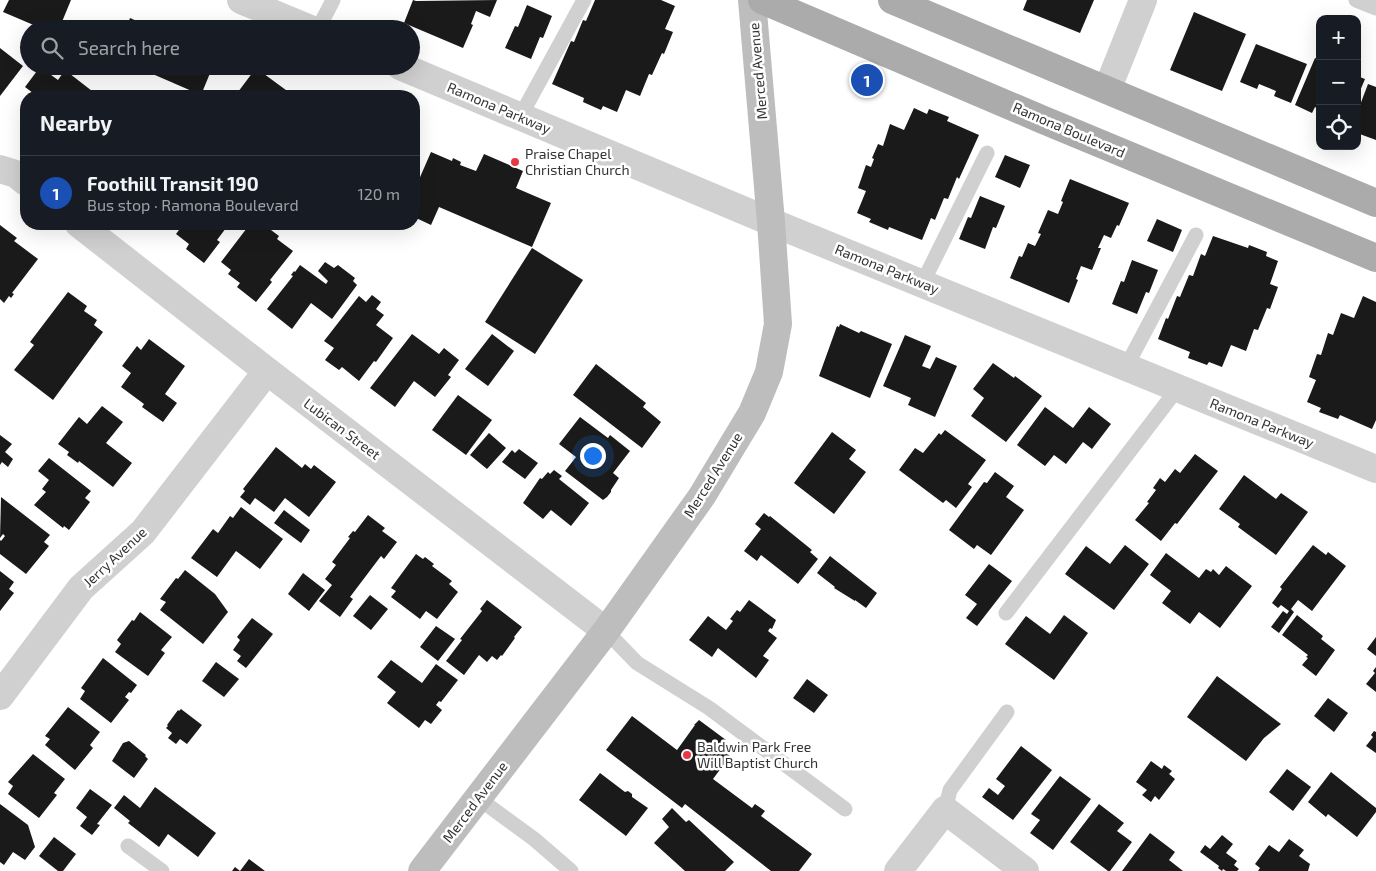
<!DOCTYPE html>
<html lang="en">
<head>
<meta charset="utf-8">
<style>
	body { margin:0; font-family:"Exo 2",sans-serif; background:#242831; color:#f1f3f6 }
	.controls { position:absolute; right:15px; top:15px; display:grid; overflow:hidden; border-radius:10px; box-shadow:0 5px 20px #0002 }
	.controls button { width:45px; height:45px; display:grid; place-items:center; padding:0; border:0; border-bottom:1px solid #363941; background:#171b24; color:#f1f3f6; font:25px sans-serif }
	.you { position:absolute; left:592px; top:455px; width:18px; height:18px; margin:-12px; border:4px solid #fff; border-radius:50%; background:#1a73e8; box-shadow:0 0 0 8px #1a73e833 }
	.badge { display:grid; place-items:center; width:32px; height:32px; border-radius:50%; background:#e63946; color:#fff; font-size:16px; font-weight:700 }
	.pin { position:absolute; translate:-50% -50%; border:2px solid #fff; box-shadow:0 1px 5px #0006 }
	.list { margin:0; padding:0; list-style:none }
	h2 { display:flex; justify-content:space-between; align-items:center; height:65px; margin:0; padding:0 20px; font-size:21px }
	h2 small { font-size:16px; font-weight:400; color:#9ea1a6 }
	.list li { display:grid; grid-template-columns:32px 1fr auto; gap:15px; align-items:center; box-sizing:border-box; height:75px; padding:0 20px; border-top:1px solid #363941 }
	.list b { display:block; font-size:19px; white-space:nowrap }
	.list p { margin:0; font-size:16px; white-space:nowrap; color:#9ea1a6 }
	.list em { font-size:16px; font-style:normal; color:#9ea1a6 }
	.icon { flex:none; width:28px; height:28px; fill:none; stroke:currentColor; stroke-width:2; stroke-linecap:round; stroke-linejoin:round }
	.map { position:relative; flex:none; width:1376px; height:871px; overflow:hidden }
	.search { position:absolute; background:#171b24; box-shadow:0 5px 20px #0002; left:20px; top:20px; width:400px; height:55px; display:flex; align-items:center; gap:12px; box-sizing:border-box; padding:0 18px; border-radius:28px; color:#9ea1a6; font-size:19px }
	.panel { position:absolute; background:#171b24; box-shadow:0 5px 20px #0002; left:20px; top:90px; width:400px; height:140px; border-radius:20px }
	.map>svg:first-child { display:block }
	.building { fill:#1a1a1a }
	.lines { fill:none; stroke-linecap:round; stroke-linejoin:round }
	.lane { stroke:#d0d0d0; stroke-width:15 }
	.street { stroke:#d0d0d0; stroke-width:28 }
	.secondary { stroke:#bdbdbd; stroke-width:28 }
	.primary { stroke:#ababab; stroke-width:28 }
	.poi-dot { fill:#e63946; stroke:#fff; stroke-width:2 }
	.labels { text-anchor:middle; stroke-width:5; stroke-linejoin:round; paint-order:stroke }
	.street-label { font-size:14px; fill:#333; stroke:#fff }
	.poi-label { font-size:14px; fill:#333; stroke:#fff; text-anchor:start }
</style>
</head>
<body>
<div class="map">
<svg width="1376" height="871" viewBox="0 0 1376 871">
	<rect width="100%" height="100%" fill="#fff"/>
	<!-- building -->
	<g class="building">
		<path d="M9,0H71L59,29H43L3,12Z"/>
		<path d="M413,0L416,1L497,0L490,17L476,11L471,24L473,25L463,48L404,23Z"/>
		<path d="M595,0H661L675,6L665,29L673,32L664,54L662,53L652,75L649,74L640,96L626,90L617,112L603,106L601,110L583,102L584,98L552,84L571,41L574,42L583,20L586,21Z"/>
		<path d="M1027,0H1094L1080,33L1023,10Z"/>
		<path d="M527,5L552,16L543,38L540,37L531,59L505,48L515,26L518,27Z"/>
		<path d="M1194,12L1246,34L1222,91L1170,70Z"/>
		<path d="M130,18L155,29H126Z"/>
		<path d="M1256,44L1307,64L1291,103L1274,96L1276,91L1259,84L1257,89L1240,82Z"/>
		<path d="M0,48L23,66L0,96Z"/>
		<path d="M1315,58L1320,60V110L1315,107L1312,113L1295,105Z"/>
		<path d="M150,66H213L201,95L148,72Z"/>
		<path d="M40,67L58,80L65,70L92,91L89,96H37L25,87Z"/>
		<path d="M256,68L294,96H235Z"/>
		<path d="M1357,76L1365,79L1357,98Z"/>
		<path d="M1368,84L1376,87V140L1357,133V113Z"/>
		<path d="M914,108L927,114L929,109L949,117L947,121L979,135L959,179L957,177L948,199L944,198L935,220L931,218L922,240L889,227L888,230L869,222L871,219L857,213L866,191L858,188L866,165L871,167L874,159L872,158L878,144L883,146L890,124L904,130Z"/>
		<path d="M431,152L452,161L453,158L461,162L460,165L476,171L484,154L523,171L516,188L551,203L532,247L439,207L431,225L414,217V191Z"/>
		<path d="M1005,155L1030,165L1020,188L995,177Z"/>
		<path d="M1070,179L1129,203L1119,226L1117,225L1111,238L1104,235L1098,248H1101L1092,270L1081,266L1076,279L1078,280L1069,303L1010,278L1019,256L1022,257L1028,243L1035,246L1041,234L1038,233L1048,210L1058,214L1063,202L1061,201Z"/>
		<path d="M980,196L1005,206L996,228L993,227L985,249L959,239L968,217L971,218Z"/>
		<path d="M1157,219L1182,230L1173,252L1147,241Z"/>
		<path d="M170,224H229L217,240L220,242L204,263L186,249L189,244L176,234L179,230Z"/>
		<path d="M250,224H263L279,236L277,239L293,251L270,280L272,282L256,302L237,287L240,283L228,274L231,270L221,262Z"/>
		<path d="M0,225L17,238L14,241L38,259L12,293L14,294L11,298L9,296L4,303L0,299Z"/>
		<path d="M1213,236L1248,248L1249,245L1267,252L1266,256L1278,261L1270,284L1278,287L1270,309L1267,308L1258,330L1254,329L1246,351L1231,345L1222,367L1209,362L1207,365L1188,358L1190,352L1158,339L1166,318L1168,319L1177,296L1180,297L1189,275L1193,276L1201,254L1205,256Z"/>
		<path d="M532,248L583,280L535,354L485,322Z"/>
		<path d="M1132,260L1158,270L1149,293L1146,292L1137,314L1112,304L1121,281L1124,282Z"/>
		<path d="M325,262L334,268L338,265L355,278L353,281L357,285L332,319L311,303L292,329L267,309L293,276L291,275L294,271L295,272L300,265L326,284L328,281L318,271Z"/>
		<path d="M68,292L87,306L84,311L97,320L94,325L103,332L53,400L14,370L34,345L30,342Z"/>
		<path d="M372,295L381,302L376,309L384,315L376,325L393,338L376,362L374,361L359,381L342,367L339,370L325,360L334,348L324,341L359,296L366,302Z"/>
		<path d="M1363,296L1376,302V420L1372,429L1340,415L1338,419L1319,412L1321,408L1307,402L1316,380L1309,377L1317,354L1321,355L1328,333L1333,335L1341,313L1354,318Z"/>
		<path d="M840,324L859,333L861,331L892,344L870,398L819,376L837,326L839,327Z"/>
		<path d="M412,334L439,354L444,348L459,360L448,375L451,377L435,397L414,381L395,407L370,388Z"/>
		<path d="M492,334L514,351L488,386L465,369Z"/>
		<path d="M905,335L931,346L922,366L930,369L936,357L957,366L935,417L908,405L911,398L883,386Z"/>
		<path d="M149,339L185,366L165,394L177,403L163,422L142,407L144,404L121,387L131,373L122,366L137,346L141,350Z"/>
		<path d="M993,363L1014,378L1015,376L1042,396L1006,442L971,416L984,398L973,389Z"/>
		<path d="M596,364L646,403L643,407L661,422L642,448L573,395Z"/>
		<path d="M458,395L492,420L466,455L432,430Z"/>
		<path d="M102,406L123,422L106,443L132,463L113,487L79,461L78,463L67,455L69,452L58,444L79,417L87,424Z"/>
		<path d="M1045,407L1073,428L1089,407L1111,424L1092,449L1083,442L1066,464L1054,455L1045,466L1017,445Z"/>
		<path d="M580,417L608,438L610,435L630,451L613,473L619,478L611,490V492L607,497L603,500L565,471L576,457L559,444Z"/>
		<path d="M945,430L986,460L968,484L972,487L956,508L946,500L943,503L899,470L915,448L923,453L939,433L941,435Z"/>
		<path d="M832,432L856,450L849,459L866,472L834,514L794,483Z"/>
		<path d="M489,433L506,448L487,469L470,455Z"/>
		<path d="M0,435L12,444L5,452L13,459L8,467L2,462L0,465Z"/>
		<path d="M276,447L302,468L305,464L311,469L314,465L336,482L309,517L285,498L274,512L255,498L250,505L240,497L245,491L243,489Z"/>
		<path d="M519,449L538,463L525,479L502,462L512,450L515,453Z"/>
		<path d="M1195,454L1218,471L1177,524L1175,523L1161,541L1135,520L1149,503L1147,502L1156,490L1153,488L1160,478L1165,482L1175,469L1180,473Z"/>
		<path d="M49,458L91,491L85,498L90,502L69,530L64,526L63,528L34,505L46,492L42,489L49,480L38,471Z"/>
		<path d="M554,470L562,476L559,479L589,503L571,526L551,510L543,519L523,503L540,478L542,479L548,472L550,474Z"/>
		<path d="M995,472L1014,486L1006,497L1024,510L991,555L977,545L974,549L949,530L984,482L987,483Z"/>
		<path d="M1244,475L1276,499L1281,493L1308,512L1276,555L1238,527L1240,524L1219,509Z"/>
		<path d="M1,497L50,535L44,542L49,546L26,574L0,554V540L1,541L5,536L3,534L0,538Z"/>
		<path d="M241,507L283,539L260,569L236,551L217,577L191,558L213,529L218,533L230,516L233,518Z"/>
		<path d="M284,510L310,530L301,543L274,523Z"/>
		<path d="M764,513L769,517L770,516L812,550L810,552L818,559L798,584L761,555L757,561L744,551L761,529L755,524Z"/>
		<path d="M368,515L385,528L382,531L397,542L384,559L381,556L350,597L353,599L340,617L319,601L332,585L325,579L336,565L332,562L350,538L348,537L353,531L355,532Z"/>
		<path d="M1125,545L1149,564L1114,610L1065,574L1086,546L1110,564Z"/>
		<path d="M1313,545L1326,555L1328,552L1346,566L1312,611L1298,600L1291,609L1294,612L1279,633L1271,627L1283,611L1287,614L1289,611L1281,605L1278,608L1272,603L1282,589L1280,587Z"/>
		<path d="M1166,553L1199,578L1206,569L1211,572L1213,569L1219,575L1226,566L1252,586L1220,628L1199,612L1190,624L1162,603L1171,591L1150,575Z"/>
		<path d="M416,554L423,559L425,557L434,564L432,566L452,581L449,584L458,592L437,619L426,611L420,619L391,597L396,591L391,588Z"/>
		<path d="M830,556L877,593L866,608L855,600V601L834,588L835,587L817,573Z"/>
		<path d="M989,564L1012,581L977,626L966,618L977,604L965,595Z"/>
		<path d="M185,570L215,594L228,612L203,644L160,610L166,602L160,599L176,578L178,579Z"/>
		<path d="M0,571L14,582L9,589L14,593L0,611Z"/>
		<path d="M303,573L325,590L309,611L288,594Z"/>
		<path d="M370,595L388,609L371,630L353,616Z"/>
		<path d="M487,600L522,627L514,637L515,638L502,656L501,655L497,660L492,656L487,662L479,655L464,675L446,661L462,640L460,639L482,611L480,609Z"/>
		<path d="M749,600L776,620L772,629L770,628L768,631L777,638L763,656L769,660L756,678L718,648L712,657L689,640L708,616L726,630L733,621L730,619L737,610L740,612Z"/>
		<path d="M140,612L172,637L161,650L165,653L148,676L115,652L121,644L117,640L132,620L134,621Z"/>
		<path d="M1064,615L1088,633L1054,680L1005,644L1026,616L1050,634Z"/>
		<path d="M1297,615L1323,636L1321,639L1335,650L1316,676L1302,665L1308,658L1306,657L1308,655L1282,635Z"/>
		<path d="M252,618L273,634L246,668L237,661L241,656L233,650L240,640L237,637Z"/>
		<path d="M436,626L455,639L438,661L420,647Z"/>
		<path d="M1376,637V656L1367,649Z"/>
		<path d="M103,658L137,685L131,693L129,692L125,697L129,700L111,723L80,699L85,691L81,688Z"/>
		<path d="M391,660L422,683L436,664L458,680L441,702L439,701L436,705L442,710L431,724L425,720L419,728L387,703L396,692L377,677Z"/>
		<path d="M216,662L239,679L224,697L202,681Z"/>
		<path d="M1376,667V692L1366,684L1375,673L1373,671Z"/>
		<path d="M1217,676L1281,724L1264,738L1246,761L1187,717Z"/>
		<path d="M807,679L828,695L814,713L793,698Z"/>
		<path d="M1328,698L1348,713L1334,732L1314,716Z"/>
		<path d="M68,707L100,732L90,745L93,748L75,770L45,745L50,739L45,736Z"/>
		<path d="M181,709L202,725L187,744L180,739L176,744L168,738L172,733L166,728L168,726L167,725L178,710L179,711Z"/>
		<path d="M632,716L677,750L695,725H694L699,720L726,740L720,748L730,756L713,779L752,808L755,804L765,811L761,816L812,854L799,871H771L685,804L682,808L606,750Z"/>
		<path d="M1374,731L1376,732V753L1366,746L1373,737L1371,735Z"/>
		<path d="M129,741L146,755L145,756L148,759L134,778L112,761L123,743Z"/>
		<path d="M1021,746L1052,770L1013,820L982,797L989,788L998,795L1005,786L996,779Z"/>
		<path d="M33,754L65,779L54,793L57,795L39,818L8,794L13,786L8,782Z"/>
		<path d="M1151,761L1162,769L1164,765L1172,771L1169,774L1175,779L1159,800L1155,796L1151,802L1142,795L1147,790L1136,782Z"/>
		<path d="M1287,769L1311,787L1293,811L1269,792Z"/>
		<path d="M1331,772L1376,808V812L1357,837L1328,814L1326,817L1308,802Z"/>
		<path d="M600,773L625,792L628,791L632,794V797L648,808L626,836L579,800Z"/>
		<path d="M1060,776L1091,799L1053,850L1030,833L1040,820L1031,814Z"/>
		<path d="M155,787L216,833L198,857L168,834L159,847L128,823L130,821L114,808L124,795L140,808Z"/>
		<path d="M90,789L112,805L97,824L100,825L92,835L80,826L87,817L76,808Z"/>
		<path d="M0,804L28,825L35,847L25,860L13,852L4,865L0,862Z"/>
		<path d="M1099,804L1124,823L1117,831L1132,842L1110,871H1108L1070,842Z"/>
		<path d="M672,808L686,822L689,820L734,862L725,871H685L654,843L669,827L662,819Z"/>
		<path d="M1150,833L1175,852L1169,860L1183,871H1122Z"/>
		<path d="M1222,835L1233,844L1226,853L1237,861L1234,865L1239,869L1237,871H1226L1223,869L1222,871L1218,868L1219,866L1200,852L1205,845L1210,849Z"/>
		<path d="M54,837L76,854L63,871H58L39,856Z"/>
		<path d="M1289,839L1304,850L1299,856L1310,864L1308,871H1258L1260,868L1255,864L1269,845L1279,852Z"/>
		<path d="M249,859L265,871H232L235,867L240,871Z"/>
	</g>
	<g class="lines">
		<!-- lane -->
		<g class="lane">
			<path d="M1356,0L1376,8"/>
			<path d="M318,29L333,0"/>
			<path d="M520,117L584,0"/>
			<path d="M922,284L987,153"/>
			<path d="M1126,367L1196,235"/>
			<path d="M1006,613L1178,388"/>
			<path d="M606,631L637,663L709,708L845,809"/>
			<path d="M478,798L534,839L571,871"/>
			<path d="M945,810L950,790L1007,712"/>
			<path d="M128,846L162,871"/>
		</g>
		<!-- street -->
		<g class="street">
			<path d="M241,0L310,29"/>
			<path d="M400,66L771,222L1376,469"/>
			<path d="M1107,90L1143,0"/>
			<path d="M0,169L16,174L26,182"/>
			<path d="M79,224L267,371L606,631"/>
			<path d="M0,696L81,588L143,532L267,371"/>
			<path d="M898,871L945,810L1025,871"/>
		</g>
		<!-- secondary -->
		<path class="secondary" d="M422,871L606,631L702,496L752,413L769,372L778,324L771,222L752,0"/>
		<!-- primary -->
		<g class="primary">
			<path d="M762,0L1041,119L1376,258"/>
			<path d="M892,0L1376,203"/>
		</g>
	</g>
	<!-- markers -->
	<g class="poi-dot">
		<circle cx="515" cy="162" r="5"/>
		<circle cx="687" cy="755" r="5"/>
	</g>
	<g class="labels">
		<!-- street labels -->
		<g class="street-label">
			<text transform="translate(758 71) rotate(-95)" y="5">Merced Avenue</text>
			<text transform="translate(499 108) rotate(23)" y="5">Ramona Parkway</text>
			<text transform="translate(1069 130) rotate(23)" y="5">Ramona Boulevard</text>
			<text transform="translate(887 269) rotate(22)" y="5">Ramona Parkway</text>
			<text transform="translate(1262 423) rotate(22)" y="5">Ramona Parkway</text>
			<text transform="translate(342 429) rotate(37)" y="5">Lubican Street</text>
			<text transform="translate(713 475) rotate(-58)" y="5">Merced Avenue</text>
			<text transform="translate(115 557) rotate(-43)" y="5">Jerry Avenue</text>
			<text transform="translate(475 802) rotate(-53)" y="5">Merced Avenue</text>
		</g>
		<!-- poi labels -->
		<g class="poi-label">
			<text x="525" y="159">Praise Chapel<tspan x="525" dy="16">Christian Church</tspan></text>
			<text x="697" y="752">Baldwin Park Free<tspan x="697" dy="16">Will Baptist Church</tspan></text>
		</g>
	</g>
</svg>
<div class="controls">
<button>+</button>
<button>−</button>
<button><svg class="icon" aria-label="locate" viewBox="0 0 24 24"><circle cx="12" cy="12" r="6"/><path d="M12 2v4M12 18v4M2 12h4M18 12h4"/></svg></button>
</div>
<div class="you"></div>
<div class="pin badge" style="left:867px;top:80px;background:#1a4fb4">1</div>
<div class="search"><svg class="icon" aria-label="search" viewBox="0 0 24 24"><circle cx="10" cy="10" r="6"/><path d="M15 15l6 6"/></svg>Search here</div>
<section class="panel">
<h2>Nearby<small></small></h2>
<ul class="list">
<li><span class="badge" style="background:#1a4fb4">1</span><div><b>Foothill Transit 190</b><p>Bus stop · Ramona Boulevard</p></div><em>120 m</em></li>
</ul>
</section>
</div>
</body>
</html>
